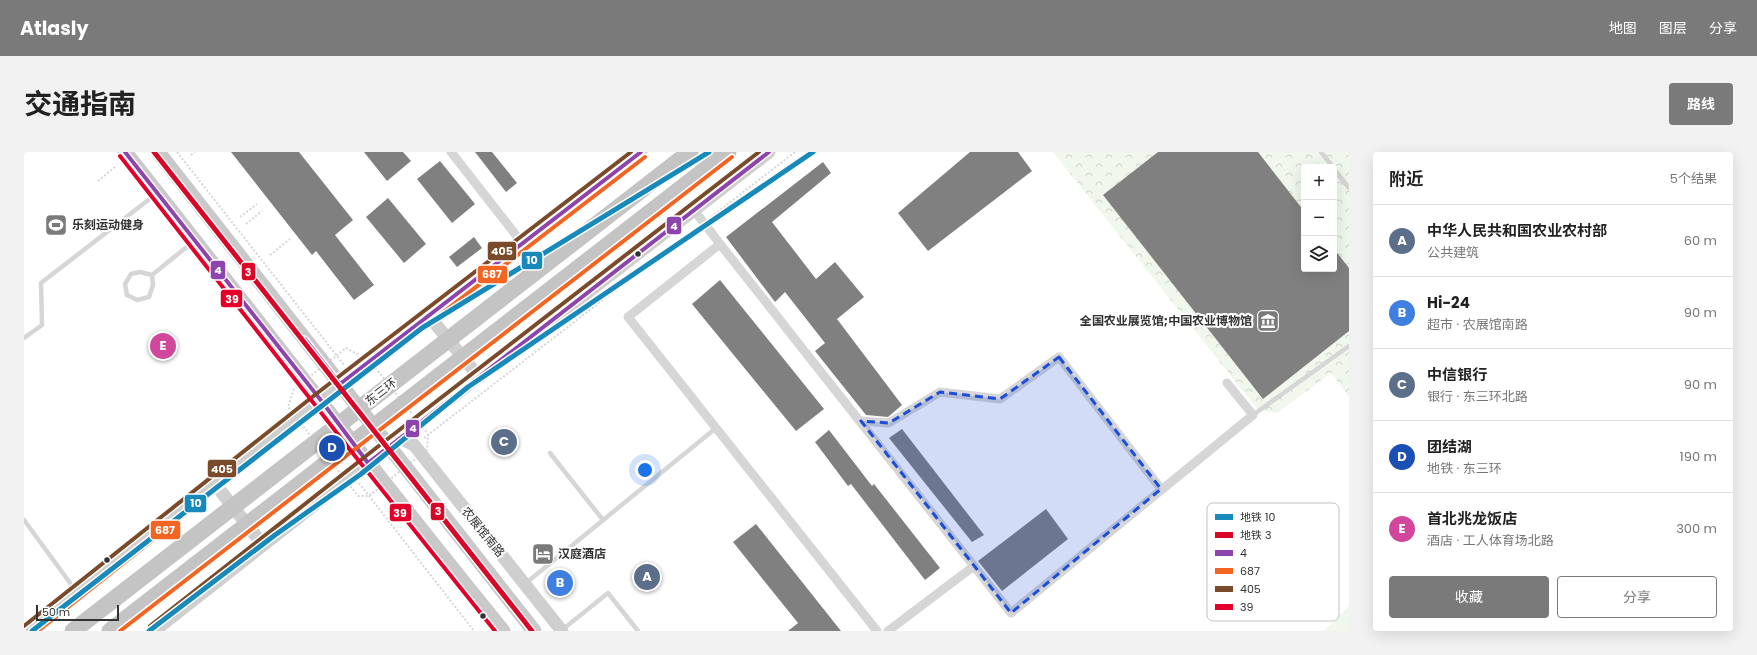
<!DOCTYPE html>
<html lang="zh">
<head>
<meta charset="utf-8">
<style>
	body { margin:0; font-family:Poppins,"Noto Sans SC",sans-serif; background:#f2f2f2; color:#222 }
	.controls { position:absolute; right:12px; top:12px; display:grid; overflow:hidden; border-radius:4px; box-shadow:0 4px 16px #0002 }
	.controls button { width:36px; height:36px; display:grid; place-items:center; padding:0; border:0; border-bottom:1px solid #e0e0e0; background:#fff; color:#222; font:20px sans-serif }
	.scale { position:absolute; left:12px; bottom:10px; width:83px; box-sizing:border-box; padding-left:4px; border:2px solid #323232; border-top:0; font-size:11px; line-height:14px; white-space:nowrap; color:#323232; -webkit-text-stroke:3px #fff; paint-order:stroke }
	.you { position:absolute; left:621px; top:318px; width:14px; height:14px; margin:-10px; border:3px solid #fff; border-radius:50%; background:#1a73e8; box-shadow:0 0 0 6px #1a73e833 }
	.badge { display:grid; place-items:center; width:26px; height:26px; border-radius:50%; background:#7a7a7a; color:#fff; font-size:13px; font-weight:700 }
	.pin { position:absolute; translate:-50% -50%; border:2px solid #fff; box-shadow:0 1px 4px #0006 }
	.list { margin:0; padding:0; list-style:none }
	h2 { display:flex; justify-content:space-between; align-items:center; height:52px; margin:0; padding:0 16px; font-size:17px }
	h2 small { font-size:13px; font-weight:400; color:#767676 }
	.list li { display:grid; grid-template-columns:26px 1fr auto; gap:12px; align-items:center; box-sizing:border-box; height:72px; padding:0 16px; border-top:1px solid #e0e0e0 }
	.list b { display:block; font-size:15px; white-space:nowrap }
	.list p { margin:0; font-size:13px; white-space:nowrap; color:#767676 }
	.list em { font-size:13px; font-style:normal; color:#767676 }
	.actions { display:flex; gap:8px; padding:12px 16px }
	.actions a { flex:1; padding:9px 0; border:1px solid #7a7a7a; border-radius:4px; text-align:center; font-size:14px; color:#7a7a7a }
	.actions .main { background:#7a7a7a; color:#fff }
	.icon { flex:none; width:22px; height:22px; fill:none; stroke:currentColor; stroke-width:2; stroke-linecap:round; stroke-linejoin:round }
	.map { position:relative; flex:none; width:1325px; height:479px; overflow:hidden; border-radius:4px }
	header { display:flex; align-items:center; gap:24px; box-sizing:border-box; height:56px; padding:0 20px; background:#7a7a7a; color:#fff }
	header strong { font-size:19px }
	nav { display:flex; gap:22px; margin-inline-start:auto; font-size:14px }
	.intro { display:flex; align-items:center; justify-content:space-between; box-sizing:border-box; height:96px; padding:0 24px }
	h1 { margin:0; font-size:28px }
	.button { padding:10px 18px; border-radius:4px; background:#7a7a7a; color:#fff; font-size:14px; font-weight:700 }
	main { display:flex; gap:24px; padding:0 24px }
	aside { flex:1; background:#fff; border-radius:4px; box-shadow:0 4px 16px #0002 }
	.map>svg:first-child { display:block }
	.green { fill:#f2f7ed }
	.forest { fill:url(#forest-crowns); fill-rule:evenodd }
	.building { fill:#808080 }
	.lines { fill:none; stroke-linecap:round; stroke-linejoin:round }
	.path { stroke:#d6d6d6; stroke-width:2; stroke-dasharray:2 2; stroke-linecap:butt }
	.lane { stroke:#d6d6d6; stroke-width:4.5 }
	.street { stroke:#d6d6d6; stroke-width:9 }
	.secondary { stroke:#cfcfcf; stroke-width:13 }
	.primary { stroke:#c9c9c9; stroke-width:15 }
	.highway { stroke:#c4c4c4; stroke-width:17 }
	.bus-1-casing { stroke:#fff; stroke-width:7 }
	.bus-2-casing { stroke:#fff; stroke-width:7 }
	.bus-3-casing { stroke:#fff; stroke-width:7 }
	.bus-4-casing { stroke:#fff; stroke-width:7 }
	.bus-1 { stroke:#8e44ad; stroke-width:4 }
	.bus-2 { stroke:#f26522; stroke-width:4 }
	.bus-3 { stroke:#7a4b2a; stroke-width:4 }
	.bus-4 { stroke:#e4002b; stroke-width:4 }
	.metro-1-casing { stroke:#fff; stroke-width:8 }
	.metro-2-casing { stroke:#fff; stroke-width:8 }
	.metro-1 { stroke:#178abb; stroke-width:5 }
	.metro-2 { stroke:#d90627; stroke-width:5 }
	.marked { fill:#1d4ed8; fill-opacity:0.2; stroke:#1d4ed8; stroke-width:3; stroke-dasharray:8 5; stroke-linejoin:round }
	.bus-dot { fill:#323232; stroke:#fff; stroke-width:1.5 }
	.labels { text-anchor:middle; stroke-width:4; stroke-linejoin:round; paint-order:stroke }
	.poi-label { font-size:12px; font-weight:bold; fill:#323232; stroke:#fff; text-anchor:start }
	.street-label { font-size:12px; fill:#323232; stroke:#fff }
	.key { fill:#fff; stroke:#c2c2c2; stroke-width:1 }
	.key-label { font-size:11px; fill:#323232 }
	.line-badge { stroke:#fff; stroke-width:1.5 }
	.badge-label { font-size:11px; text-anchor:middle; font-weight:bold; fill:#fff }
</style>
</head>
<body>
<header>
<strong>Atlasly</strong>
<nav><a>地图</a><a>图层</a><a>分享</a></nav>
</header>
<div class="intro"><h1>交通指南</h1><a class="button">路线</a></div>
<main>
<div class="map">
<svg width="1325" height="479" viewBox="0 0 1325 479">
	<defs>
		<pattern id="forest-crowns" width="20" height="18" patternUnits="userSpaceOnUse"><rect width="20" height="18" fill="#f2f7ed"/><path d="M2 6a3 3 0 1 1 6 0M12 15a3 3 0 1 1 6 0" fill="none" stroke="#d0d4cc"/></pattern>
	</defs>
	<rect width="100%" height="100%" fill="#fff"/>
	<!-- green -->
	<path class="green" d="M1325,454V479H1300Z"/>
	<!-- forest -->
	<path class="forest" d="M1029,0H1325V245L1307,221L1253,261L1234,258ZM1280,15H1310V117H1280Z"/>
	<!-- building -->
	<g class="building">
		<path d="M207,0H275L329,68L311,83L350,133L330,148L292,99L288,103Z"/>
		<path d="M340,0H379L387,9L363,29Z"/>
		<path d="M451,0H468L493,31L482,40Z"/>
		<path d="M946,0H994L1008,19L904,99L874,61Z"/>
		<path d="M1134,0H1234L1280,59V117H1310V97L1325,116V179L1239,247L1079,43Z"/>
		<path d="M416,9L451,52L428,71L393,27Z"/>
		<path d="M799,10L807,21L748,70L792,127L811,110L840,145L813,167L878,253L864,265L842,263L791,199L801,191L761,140L751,150L702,85Z"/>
		<path d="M364,46L402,92L380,111L342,65Z"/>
		<path d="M450,85L458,96L433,115L425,105Z"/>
		<path d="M696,128L800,257L772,279L668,152Z"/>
		<path d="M878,277L960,383L948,390L865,286Z"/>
		<path d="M805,278L848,334L850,332L916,416L901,428L827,332L824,334L791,290Z"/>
		<path d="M1022,357L1044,387L978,439L954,409Z"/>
		<path d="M732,372L817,479H764L774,471L709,390Z"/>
	</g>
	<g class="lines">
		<!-- path -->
		<g class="path">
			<path d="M153,0L320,213"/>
			<path d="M167,3L171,0"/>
			<path d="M74,29L91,15"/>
			<path d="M216,65L233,52"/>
			<path d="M687,65L771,0"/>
			<path d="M222,72L238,59"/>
			<path d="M246,103L266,87"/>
			<path d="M322,196L346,209L404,282L403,298L345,344H334L264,255L270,237Z"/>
			<path d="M400,286L672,76"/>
			<path d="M335,331L450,479"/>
		</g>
		<!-- lane -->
		<g class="lane">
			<path d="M1297,0L1309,15"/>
			<path d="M1310,17L1325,36"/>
			<path d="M128,123L129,133L125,145L113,148L103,143L101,132L107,122L116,120L128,123L170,89"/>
			<path d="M0,186L18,173L17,131L132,42"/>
			<path d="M1229,263L1325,194"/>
			<path d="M526,301L579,368"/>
			<path d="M0,368L52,439"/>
			<path d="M502,431L692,276"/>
			<path d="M538,478L584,441L614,479"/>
		</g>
		<!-- street -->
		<g class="street">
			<path d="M427,0L499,92"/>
			<path d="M670,58L696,92"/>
			<path d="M837,269L865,271L916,240L976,247L1035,205L1137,337"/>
			<path d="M853,479L604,165L696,92L987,461L1229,263L1203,231"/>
			<path d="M864,479L950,414"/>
		</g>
		<!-- secondary -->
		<g class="secondary">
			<path d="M405,164L455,225"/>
			<path d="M376,286L390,293L538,479"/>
			<path d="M191,332L239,393"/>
			<path d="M4,479L296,247L617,0"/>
			<path d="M130,479L365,294L745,0"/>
		</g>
		<!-- primary -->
		<g class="primary">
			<path d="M101,0C227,159 350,321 479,479"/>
			<path d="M134,0L510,479"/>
		</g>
		<!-- highway -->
		<g class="highway">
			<path d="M49,479L666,0"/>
			<path d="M86,479L704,0"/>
		</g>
		<!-- bus-1 casing -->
		<g class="bus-1-casing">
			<g id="bus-1">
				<path d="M101,0L299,251L344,311L745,0"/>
				<path d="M281,187L316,232L617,0"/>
			</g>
		</g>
		<!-- bus-2 casing -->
		<g class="bus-2-casing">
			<g id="bus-2">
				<path d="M14,479L300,252L621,5"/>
				<path d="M96,479L708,5"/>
			</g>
		</g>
		<!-- bus-3 casing -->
		<g class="bus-3-casing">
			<g id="bus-3">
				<path d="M0,474L292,242L607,0"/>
				<path d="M126,474L361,289L735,0"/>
			</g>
		</g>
		<!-- bus-4 casing -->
		<g class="bus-4-casing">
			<path id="bus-4" d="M96,4L331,304L471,479"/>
		</g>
		<!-- bus-1 -->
		<use href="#bus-1" class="bus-1"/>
		<!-- bus-2 -->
		<use href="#bus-2" class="bus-2"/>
		<!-- bus-3 -->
		<use href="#bus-3" class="bus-3"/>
		<!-- bus-4 -->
		<use href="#bus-4" class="bus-4"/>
		<!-- metro-1 casing -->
		<g class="metro-1-casing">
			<g id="metro-1">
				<path d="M8,479L398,176L685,0"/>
				<path d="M125,479L251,383L337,322L444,235L789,0"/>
			</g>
		</g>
		<!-- metro-2 casing -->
		<g class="metro-2-casing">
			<path id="metro-2" d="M130,0L508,479"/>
		</g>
		<!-- metro-1 -->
		<use href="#metro-1" class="metro-1"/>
		<!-- metro-2 -->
		<use href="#metro-2" class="metro-2"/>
	</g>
	<!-- marked area -->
	<path class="marked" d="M1035,205L1137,337L987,461L837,269L865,271L916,240L976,247Z"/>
	<!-- icons -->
	<defs>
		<g id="stadium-square" transform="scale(1.15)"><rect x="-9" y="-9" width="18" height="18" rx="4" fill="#7a7a7a" stroke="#fff"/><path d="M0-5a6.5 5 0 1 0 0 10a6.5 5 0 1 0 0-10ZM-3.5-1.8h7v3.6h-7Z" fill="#fff"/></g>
		<g id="museum-square" transform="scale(1.15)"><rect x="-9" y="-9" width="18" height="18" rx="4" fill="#7a7a7a" stroke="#fff"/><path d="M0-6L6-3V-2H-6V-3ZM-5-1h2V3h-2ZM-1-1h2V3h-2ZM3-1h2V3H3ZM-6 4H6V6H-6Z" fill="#fff"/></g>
		<g id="hotel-square" transform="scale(1.15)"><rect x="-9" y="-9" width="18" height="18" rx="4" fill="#7a7a7a" stroke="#fff"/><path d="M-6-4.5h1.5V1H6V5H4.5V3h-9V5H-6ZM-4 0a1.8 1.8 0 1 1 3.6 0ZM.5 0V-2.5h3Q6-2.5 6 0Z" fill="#fff"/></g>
	</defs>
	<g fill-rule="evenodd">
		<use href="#stadium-square" x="32" y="73"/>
		<use href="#museum-square" x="1244" y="169"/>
		<use href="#hotel-square" x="519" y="402"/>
	</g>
	<!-- markers -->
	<g class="bus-dot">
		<circle cx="614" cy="102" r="3.5"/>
		<circle cx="83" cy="408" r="3.5"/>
		<circle cx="459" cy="464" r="3.5"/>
	</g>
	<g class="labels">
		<!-- poi labels -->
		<g class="poi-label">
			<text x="48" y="77">乐刻运动健身</text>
			<text x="1228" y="173" text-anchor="end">全国农业展览馆;中国农业博物馆</text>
			<text x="534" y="406">汉庭酒店</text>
		</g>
		<!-- street labels -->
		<g class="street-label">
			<text transform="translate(357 240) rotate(-38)" y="4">东三环</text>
			<text transform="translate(459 380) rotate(51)" y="4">农展馆南路</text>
		</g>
	</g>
	<!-- legend -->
	<rect x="1183" y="351" width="132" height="118" rx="6" class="key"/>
	<rect x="1191" y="362" width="18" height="6" fill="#178abb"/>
	<rect x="1191" y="380" width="18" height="6" fill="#d90627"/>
	<rect x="1191" y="398" width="18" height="6" fill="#8e44ad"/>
	<rect x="1191" y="416" width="18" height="6" fill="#f26522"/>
	<rect x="1191" y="434" width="18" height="6" fill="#7a4b2a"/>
	<rect x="1191" y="452" width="18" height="6" fill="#e4002b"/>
	<g class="key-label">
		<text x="1216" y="369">地铁 10</text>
		<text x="1216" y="387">地铁 3</text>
		<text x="1216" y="405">4</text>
		<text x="1216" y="423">687</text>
		<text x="1216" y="441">405</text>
		<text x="1216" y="459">39</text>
	</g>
	<g class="line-badge">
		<rect x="642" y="64" width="16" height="19" rx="4" fill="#8e44ad"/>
		<rect x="463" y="89" width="30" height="20" rx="4" fill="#7a4b2a"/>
		<rect x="497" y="99" width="22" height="19" rx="4" fill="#178abb"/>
		<rect x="186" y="108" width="16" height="20" rx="4" fill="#8e44ad"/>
		<rect x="217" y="110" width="15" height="19" rx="4" fill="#d90627"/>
		<rect x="453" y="113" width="31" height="19" rx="4" fill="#f26522"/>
		<rect x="196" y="137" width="23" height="19" rx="4" fill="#e4002b"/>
		<rect x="381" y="267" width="15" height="19" rx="4" fill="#8e44ad"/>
		<rect x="183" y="307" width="30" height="19" rx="4" fill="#7a4b2a"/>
		<rect x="160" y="342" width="23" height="19" rx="4" fill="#178abb"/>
		<rect x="406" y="350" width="15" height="19" rx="4" fill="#d90627"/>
		<rect x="365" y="351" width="23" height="19" rx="4" fill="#e4002b"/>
		<rect x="126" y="368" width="31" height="20" rx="4" fill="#f26522"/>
	</g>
	<g class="badge-label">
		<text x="650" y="78">4</text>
		<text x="478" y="103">405</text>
		<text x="508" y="112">10</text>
		<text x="194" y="122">4</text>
		<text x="224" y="124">3</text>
		<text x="468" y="126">687</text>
		<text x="208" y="151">39</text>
		<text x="389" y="280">4</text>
		<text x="198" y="321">405</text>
		<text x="172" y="355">10</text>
		<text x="414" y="363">3</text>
		<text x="376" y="365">39</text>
		<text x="141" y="382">687</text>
	</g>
</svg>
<div class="controls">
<button>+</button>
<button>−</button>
<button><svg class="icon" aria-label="layers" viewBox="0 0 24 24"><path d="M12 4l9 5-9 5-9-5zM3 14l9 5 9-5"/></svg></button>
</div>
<div class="scale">50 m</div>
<div class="you"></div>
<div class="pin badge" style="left:623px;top:425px;background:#5c6f8a">A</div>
<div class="pin badge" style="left:536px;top:431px;background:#3f7fe0">B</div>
<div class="pin badge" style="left:480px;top:290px;background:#5c6f8a">C</div>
<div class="pin badge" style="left:308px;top:296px;background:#1a4fb4">D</div>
<div class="pin badge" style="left:139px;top:194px;background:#d1479c">E</div>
</div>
<aside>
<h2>附近<small>5个结果</small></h2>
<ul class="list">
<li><span class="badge" style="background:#5c6f8a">A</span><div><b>中华人民共和国农业农村部</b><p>公共建筑</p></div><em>60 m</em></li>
<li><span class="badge" style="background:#3f7fe0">B</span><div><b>Hi-24</b><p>超市 · 农展馆南路</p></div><em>90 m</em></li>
<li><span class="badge" style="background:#5c6f8a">C</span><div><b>中信银行</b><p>银行 · 东三环北路</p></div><em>90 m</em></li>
<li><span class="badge" style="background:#1a4fb4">D</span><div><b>团结湖</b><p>地铁 · 东三环</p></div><em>190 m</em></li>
<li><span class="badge" style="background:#d1479c">E</span><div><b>首北兆龙饭店</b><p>酒店 · 工人体育场北路</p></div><em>300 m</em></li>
</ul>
<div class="actions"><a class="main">收藏</a><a>分享</a></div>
</aside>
</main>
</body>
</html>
